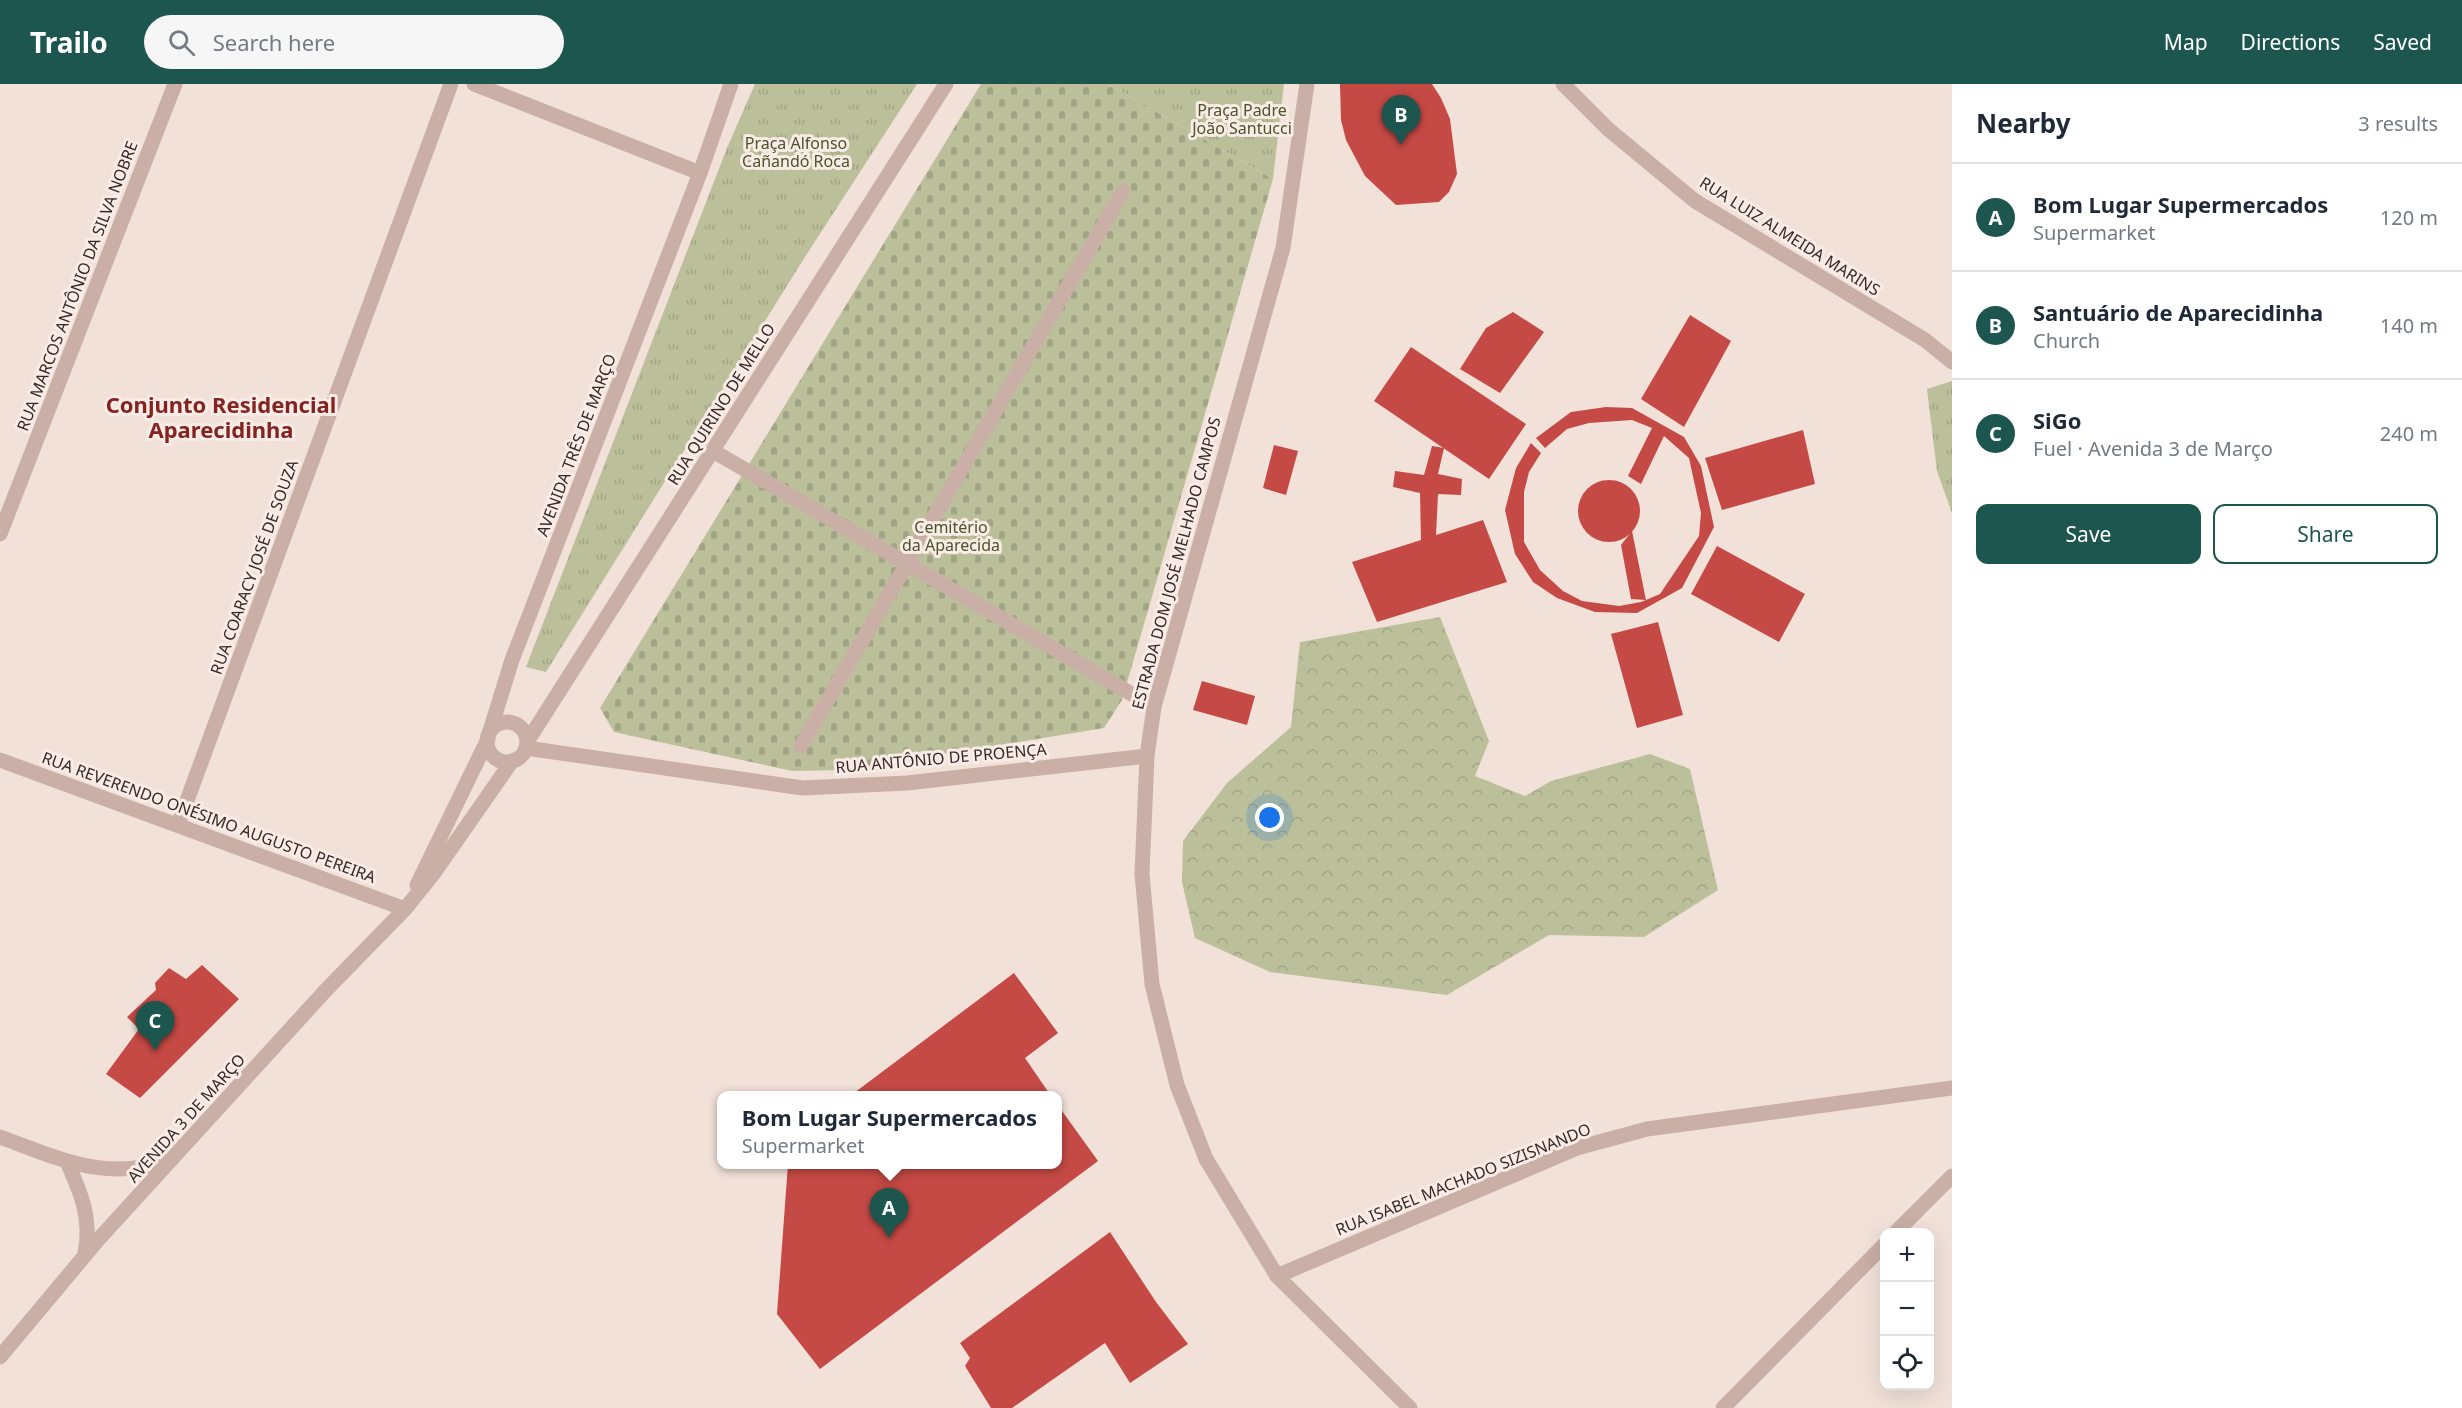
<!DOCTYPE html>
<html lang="en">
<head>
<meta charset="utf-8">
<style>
	body { margin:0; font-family:"Noto Sans",sans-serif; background:#f6f6f7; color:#1f2937 }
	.controls { position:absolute; right:18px; bottom:18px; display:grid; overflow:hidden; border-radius:12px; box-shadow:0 6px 24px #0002 }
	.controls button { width:54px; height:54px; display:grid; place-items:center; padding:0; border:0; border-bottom:2px solid #e0e1e3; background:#fff; color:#1f2937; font:30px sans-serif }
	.you { position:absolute; left:1270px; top:734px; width:21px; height:21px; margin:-15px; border:4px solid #fff; border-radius:50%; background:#1a73e8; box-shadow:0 0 0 9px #1a73e833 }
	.badge { display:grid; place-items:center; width:39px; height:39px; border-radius:50%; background:#1d564e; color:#fff; font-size:20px; font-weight:700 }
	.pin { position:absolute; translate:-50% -50px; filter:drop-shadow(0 2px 3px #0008) }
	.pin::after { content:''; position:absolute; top:32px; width:21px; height:18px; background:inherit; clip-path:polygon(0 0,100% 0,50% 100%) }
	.popup { position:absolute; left:717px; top:1007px; width:345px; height:78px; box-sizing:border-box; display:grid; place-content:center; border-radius:12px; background:#fff; filter:drop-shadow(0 2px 4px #0005); font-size:20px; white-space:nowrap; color:#747a83 }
	.popup b { font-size:22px; color:#1f2937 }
	.popup::after { content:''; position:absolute; left:50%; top:100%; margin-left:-12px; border:12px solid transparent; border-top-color:#fff }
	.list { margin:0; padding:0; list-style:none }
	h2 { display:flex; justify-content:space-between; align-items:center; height:78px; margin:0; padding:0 24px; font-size:26px }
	h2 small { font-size:20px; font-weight:400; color:#747a83 }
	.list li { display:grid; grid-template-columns:39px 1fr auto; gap:18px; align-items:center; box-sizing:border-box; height:108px; padding:0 24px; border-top:2px solid #e0e1e3 }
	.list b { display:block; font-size:22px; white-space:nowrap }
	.list p { margin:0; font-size:20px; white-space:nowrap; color:#747a83 }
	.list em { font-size:20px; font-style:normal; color:#747a83 }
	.actions { display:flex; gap:12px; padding:18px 24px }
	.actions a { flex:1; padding:14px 0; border:2px solid #1d564e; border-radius:12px; text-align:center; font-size:21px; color:#1d564e }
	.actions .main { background:#1d564e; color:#fff }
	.icon { flex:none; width:33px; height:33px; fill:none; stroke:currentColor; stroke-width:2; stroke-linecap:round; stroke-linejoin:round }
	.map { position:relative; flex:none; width:1952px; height:1324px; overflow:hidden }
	header { display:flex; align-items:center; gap:36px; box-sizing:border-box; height:84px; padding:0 30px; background:#1d564e; color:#fff }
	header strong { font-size:28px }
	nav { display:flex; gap:33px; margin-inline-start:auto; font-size:21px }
	.search { width:420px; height:54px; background:#f6f6f7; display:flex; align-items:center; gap:15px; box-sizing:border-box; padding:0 21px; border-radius:33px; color:#747a83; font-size:22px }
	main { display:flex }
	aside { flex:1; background:#fff }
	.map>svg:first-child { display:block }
	.forest { fill:url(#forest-crowns) }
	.cemetery { fill:url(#cemetery-stones) }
	.park { fill:url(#park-tufts) }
	.building { fill:#c54944 }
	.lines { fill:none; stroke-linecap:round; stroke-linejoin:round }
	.minor { stroke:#c9afa6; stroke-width:15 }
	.labels { text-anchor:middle; stroke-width:6; stroke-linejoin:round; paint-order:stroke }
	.park-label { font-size:16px; fill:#4c532b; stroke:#f9ece6 }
	.street-label { font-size:16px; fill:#352827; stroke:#f9ece6 }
	.district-label { font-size:22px; font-weight:bold; fill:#832420; stroke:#f9ece6 }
</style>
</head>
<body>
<header>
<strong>Trailo</strong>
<div class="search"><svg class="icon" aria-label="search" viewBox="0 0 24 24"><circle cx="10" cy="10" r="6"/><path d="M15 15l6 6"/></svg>Search here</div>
<nav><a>Map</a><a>Directions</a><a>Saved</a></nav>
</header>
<main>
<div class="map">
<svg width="1952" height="1324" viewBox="0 0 1952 1324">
	<defs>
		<pattern id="forest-crowns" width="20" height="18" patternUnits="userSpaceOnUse" patternTransform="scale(1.5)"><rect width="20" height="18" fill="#bbc09a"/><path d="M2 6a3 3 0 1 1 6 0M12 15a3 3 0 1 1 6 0" fill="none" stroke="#a1a585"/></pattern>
		<pattern id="cemetery-stones" width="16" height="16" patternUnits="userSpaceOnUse" patternTransform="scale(1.5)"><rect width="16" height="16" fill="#bbc09a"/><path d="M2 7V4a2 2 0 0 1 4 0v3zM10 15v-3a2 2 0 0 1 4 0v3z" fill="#a1a585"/></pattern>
		<pattern id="park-tufts" width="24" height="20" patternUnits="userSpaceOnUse" patternTransform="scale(1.5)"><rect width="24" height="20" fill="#bbc09a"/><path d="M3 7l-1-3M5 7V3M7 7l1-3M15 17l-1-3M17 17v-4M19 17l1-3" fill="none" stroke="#a1a585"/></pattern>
	</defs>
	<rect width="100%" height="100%" fill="#f1e1d9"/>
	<!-- forest -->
	<path class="forest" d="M1440,533L1489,657L1475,692L1525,712L1551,697L1650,670L1690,685L1718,806L1644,853L1549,851L1447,911L1270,888L1195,854L1182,798L1183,757L1227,699L1291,643L1300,558Z"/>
	<!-- cemetery -->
	<path class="cemetery" d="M981,0H1108L1273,95L1122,616L1104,644L847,686L792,687L614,648L600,624Z"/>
	<!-- park -->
	<g class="park">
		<path d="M755,0H917L803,176L546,588L526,583L727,64Z"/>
		<path d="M1108,0H1284L1273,95Z"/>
		<path d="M1952,297V429L1937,387L1927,305Z"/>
	</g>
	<!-- building -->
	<g class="building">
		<path d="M1340,0H1432L1441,14L1450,35L1457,90L1449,108L1439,118L1396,121L1365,92L1346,56L1341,36Z"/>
		<path d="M1513,228L1544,248L1500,309L1460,285L1486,244Z"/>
		<path d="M1690,231L1731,257L1684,343L1641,315Z"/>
		<path d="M1411,263L1526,340L1489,395L1374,317Z"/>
		<path d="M1606,323L1632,324L1684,353L1701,382L1714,443L1682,504L1637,529L1595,528L1557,514L1533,498L1515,470L1505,426L1516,384L1531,359L1541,369L1529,388L1524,408V458L1540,486L1563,507L1582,517L1619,522L1641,518L1646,516L1631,515L1621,461L1632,447L1646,516L1660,510L1699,452L1701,429L1689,374L1664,352L1641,400L1628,392L1652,344L1632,336L1589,339L1567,345L1545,364L1536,354L1571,328Z"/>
		<path d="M1803,346L1815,400L1722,426L1705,374Z"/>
		<path d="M1274,361L1298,367L1286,411L1263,404Z"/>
		<path d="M1432,362L1444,364L1438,390L1462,395L1461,411L1438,410L1436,451L1483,436L1507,498L1377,538L1352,478L1421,456L1420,409L1393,403L1395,387L1424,391Z"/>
		<circle cx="1609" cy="427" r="31"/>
		<path d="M1717,462L1805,510L1779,558L1691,510Z"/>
		<path d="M1658,538L1683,631L1637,644L1611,550Z"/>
		<path d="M1202,597L1255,612L1247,641L1193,626Z"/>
		<path d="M202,881L239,915L140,1014L106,990L139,945L127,933L156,906L155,899L169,884L186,895Z"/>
		<path d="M1014,889L1058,949L1025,974L1051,1012H850Z"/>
		<path d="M1057,1020L1098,1077L820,1285L777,1230L788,1080H1057Z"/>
		<path d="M1110,1148L1156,1218L1188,1260L1130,1299L1105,1259L1012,1324H991L965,1282L970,1274L960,1259Z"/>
	</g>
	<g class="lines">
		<!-- minor -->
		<g class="minor">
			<path d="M474,0L700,89"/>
			<path d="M1307,0L1283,164L1154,623L1147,672L1142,790L1152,900L1177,1001L1206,1075L1277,1192L1410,1324"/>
			<path d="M1563,0L1608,45L1695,117L1925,256L1952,278"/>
			<path d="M713,367L1154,623"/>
			<path d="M0,450L175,0"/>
			<circle cx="507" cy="658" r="20"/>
			<path d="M490,647L512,576L700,89L731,0"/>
			<path d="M527,658L946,0"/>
			<path d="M801,662L1123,107"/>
			<path d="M526,664L803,704L907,699L1147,672"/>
			<path d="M0,676L405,825"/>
			<path d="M178,741L451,0"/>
			<path d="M417,801L488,655"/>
			<path d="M0,1053C63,1076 102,1097 170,1077"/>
			<path d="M67,1078C81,1109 92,1135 85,1169"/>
			<path d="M1896,1148L1952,1092"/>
			<path d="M1277,1192L1577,1064L1647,1045L1952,1004"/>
			<path d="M0,1273L97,1157L326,906L405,825L434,789L512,677"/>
			<path d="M1723,1324L1884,1161"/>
		</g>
	</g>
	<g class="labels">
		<!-- park labels -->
		<g class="park-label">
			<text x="1242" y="32">Praça Padre<tspan x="1242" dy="18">João Santucci</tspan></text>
			<text x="796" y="65">Praça Alfonso<tspan x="796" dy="18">Cañandó Roca</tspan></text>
			<text x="951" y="449">Cemitério<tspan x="951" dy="18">da Aparecida</tspan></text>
		</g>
		<!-- street labels -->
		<g class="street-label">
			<text transform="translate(1790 152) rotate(32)" y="6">RUA LUIZ ALMEIDA MARINS</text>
			<text transform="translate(77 202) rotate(-69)" y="6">RUA MARCOS ANTÔNIO DA SILVA NOBRE</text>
			<text transform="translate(721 320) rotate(-58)" y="6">RUA QUIRINO DE MELLO</text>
			<text transform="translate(576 361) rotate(-69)" y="6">AVENIDA TRÊS DE MARÇO</text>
			<text transform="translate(1176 479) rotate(-75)" y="6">ESTRADA DOM JOSÉ MELHADO CAMPOS</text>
			<text transform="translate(254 483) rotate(-70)" y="6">RUA COARACY JOSÉ DE SOUZA</text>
			<text transform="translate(941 674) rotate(-5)" y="6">RUA ANTÔNIO DE PROENÇA</text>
			<text transform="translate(209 733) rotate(20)" y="6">RUA REVERENDO ONÉSIMO AUGUSTO PEREIRA</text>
			<text transform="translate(186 1034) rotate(-48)" y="6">AVENIDA 3 DE MARÇO</text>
			<text transform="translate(1463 1095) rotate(-22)" y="6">RUA ISABEL MACHADO SIZISNANDO</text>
		</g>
		<!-- district labels -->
		<g class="district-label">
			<text x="221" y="329">Conjunto Residencial<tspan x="221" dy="25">Aparecidinha</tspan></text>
		</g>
	</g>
</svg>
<div class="controls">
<button>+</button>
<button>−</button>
<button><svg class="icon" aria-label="locate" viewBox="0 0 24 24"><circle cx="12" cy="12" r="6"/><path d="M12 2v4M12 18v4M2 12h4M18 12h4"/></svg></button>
</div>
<div class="you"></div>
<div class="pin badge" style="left:889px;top:1154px">A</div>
<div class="popup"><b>Bom Lugar Supermercados</b>Supermarket</div>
<div class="pin badge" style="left:1401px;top:61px">B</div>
<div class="pin badge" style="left:155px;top:967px">C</div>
</div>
<aside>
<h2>Nearby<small>3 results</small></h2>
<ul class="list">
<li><span class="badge">A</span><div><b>Bom Lugar Supermercados</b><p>Supermarket</p></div><em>120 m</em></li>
<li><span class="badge">B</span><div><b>Santuário de Aparecidinha</b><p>Church</p></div><em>140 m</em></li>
<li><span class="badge">C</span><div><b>SiGo</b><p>Fuel · Avenida 3 de Março</p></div><em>240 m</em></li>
</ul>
<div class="actions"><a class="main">Save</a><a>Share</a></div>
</aside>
</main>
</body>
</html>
